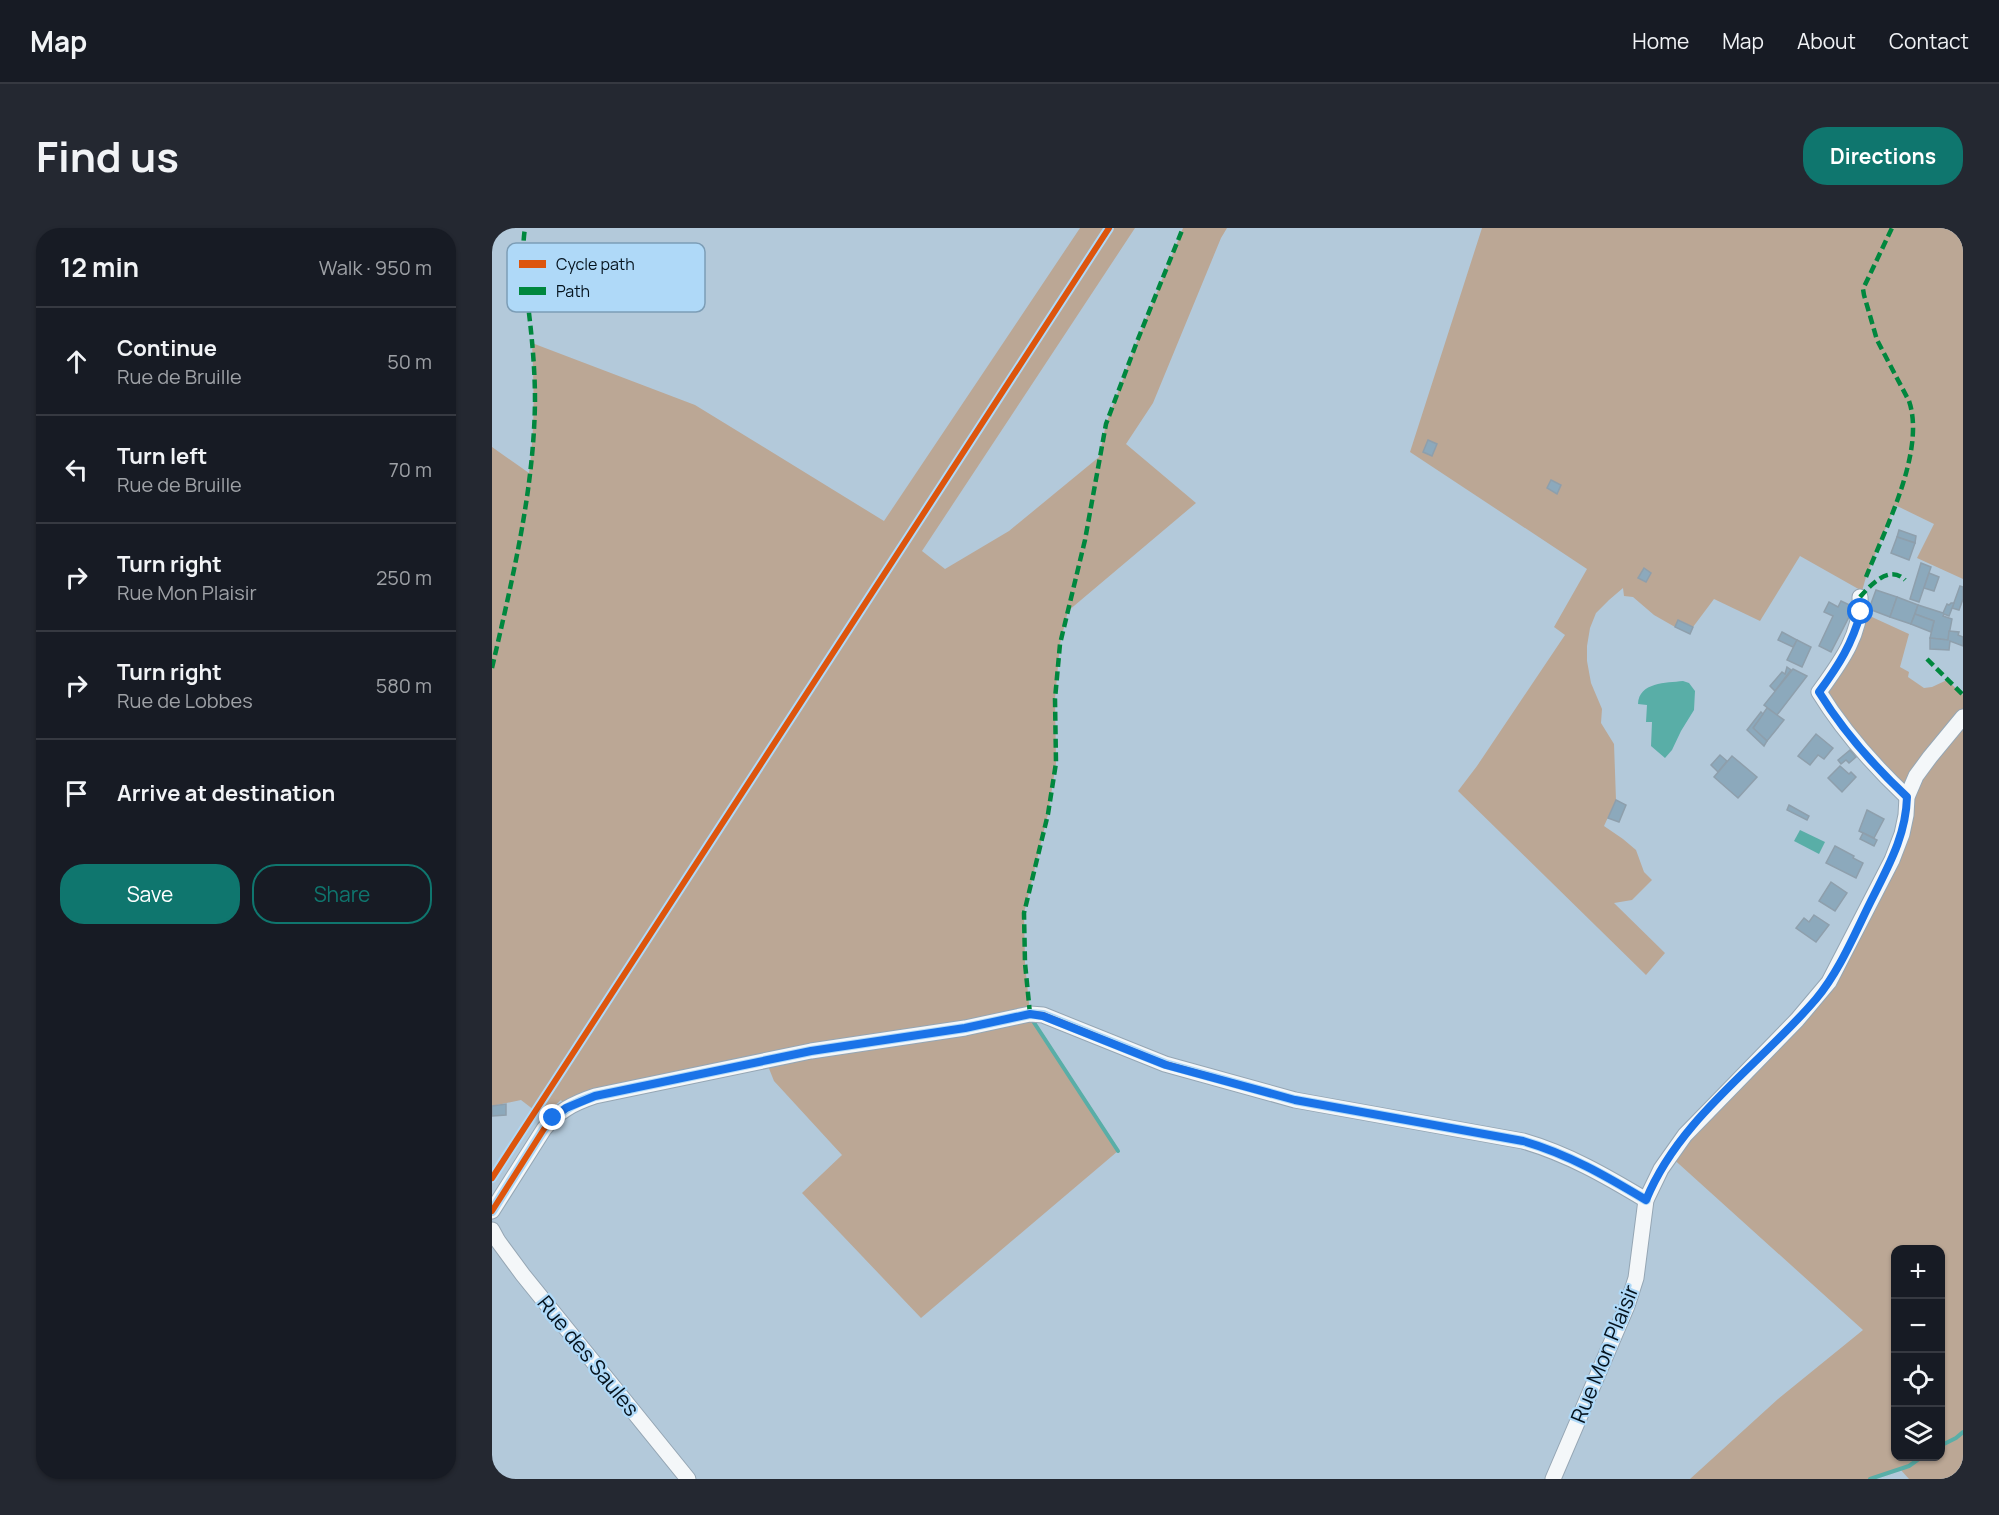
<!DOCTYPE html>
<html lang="en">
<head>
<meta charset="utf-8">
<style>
	body { margin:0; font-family:Manrope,sans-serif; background:#242831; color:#f1f3f6 }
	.controls { position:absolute; right:18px; bottom:18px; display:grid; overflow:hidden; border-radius:12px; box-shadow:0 2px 4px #0004 }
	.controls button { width:54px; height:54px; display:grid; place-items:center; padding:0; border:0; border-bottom:2px solid #363941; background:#171b24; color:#f1f3f6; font:30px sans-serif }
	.stop { position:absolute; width:18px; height:18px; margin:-14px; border:4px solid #1a73e8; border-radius:50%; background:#fff }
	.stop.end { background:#1a73e8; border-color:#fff; box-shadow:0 2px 6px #0008 }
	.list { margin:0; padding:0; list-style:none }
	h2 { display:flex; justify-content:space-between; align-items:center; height:78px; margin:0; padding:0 24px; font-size:26px }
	h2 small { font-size:20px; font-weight:400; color:#9ea1a6 }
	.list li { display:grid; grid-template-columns:39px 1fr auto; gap:18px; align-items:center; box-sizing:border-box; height:108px; padding:0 24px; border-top:2px solid #363941 }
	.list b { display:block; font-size:22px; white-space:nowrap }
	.list p { margin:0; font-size:20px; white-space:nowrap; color:#9ea1a6 }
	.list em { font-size:20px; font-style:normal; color:#9ea1a6 }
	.actions { display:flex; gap:12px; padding:18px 24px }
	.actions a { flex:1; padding:14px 0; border:2px solid #0f766e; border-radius:24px; text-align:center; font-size:21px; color:#0f766e }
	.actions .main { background:#0f766e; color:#fff }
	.icon { flex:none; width:33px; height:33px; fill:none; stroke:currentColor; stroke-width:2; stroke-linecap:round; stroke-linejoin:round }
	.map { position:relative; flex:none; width:1471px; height:1251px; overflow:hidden; border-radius:24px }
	header { display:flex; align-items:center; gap:36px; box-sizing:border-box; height:84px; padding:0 30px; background:#171b24; border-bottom:2px solid #363941 }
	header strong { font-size:28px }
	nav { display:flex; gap:33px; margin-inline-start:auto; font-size:21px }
	.intro { display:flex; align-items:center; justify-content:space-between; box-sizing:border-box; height:144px; padding:0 36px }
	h1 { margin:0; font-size:42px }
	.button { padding:15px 27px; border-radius:24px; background:#0f766e; color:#fff; font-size:21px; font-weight:700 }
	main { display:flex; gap:36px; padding:0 36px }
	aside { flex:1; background:#171b24; border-radius:24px; box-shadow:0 2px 4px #0004 }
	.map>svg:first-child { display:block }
	.green { fill:#bba795; fill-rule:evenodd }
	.water { fill:#59aea7 }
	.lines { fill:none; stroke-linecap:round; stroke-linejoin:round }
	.stream { stroke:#59aea7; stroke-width:4 }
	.building { fill:#8ca9bc; stroke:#8e9fac; stroke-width:1.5 }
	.minor-casing { stroke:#95a6b4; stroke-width:17 }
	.minor { stroke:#f4f7f9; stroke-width:15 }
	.quiet { stroke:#00873e; stroke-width:4.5; stroke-dasharray:9 4.5; stroke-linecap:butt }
	.cycleway-casing { stroke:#afd9f8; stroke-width:10 }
	.cycleway { stroke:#dd550d; stroke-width:6 }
	.route { stroke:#1a73e8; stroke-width:8 }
	.labels { text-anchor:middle; stroke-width:4.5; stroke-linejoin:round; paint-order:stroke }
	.street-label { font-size:21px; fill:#04121d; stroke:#afd9f8 }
	.key { fill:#afd9f8; stroke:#7c9db6; stroke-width:1.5 }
	.key-label { font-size:16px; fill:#04121d }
</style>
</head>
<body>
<header>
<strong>Map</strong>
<nav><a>Home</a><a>Map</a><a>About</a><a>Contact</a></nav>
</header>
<div class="intro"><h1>Find us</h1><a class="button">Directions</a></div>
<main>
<aside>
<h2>12 min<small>Walk · 950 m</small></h2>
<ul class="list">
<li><svg class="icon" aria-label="ahead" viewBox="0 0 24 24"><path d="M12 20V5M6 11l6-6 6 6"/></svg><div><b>Continue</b><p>Rue de Bruille</p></div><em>50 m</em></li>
<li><svg class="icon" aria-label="left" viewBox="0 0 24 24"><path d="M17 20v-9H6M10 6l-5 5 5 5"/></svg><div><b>Turn left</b><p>Rue de Bruille</p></div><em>70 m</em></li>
<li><svg class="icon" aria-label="right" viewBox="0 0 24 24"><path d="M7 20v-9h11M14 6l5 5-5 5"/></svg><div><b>Turn right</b><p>Rue Mon Plaisir</p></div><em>250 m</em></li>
<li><svg class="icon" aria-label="right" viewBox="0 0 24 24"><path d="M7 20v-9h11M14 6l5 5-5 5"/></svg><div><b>Turn right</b><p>Rue de Lobbes</p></div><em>580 m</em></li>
<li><svg class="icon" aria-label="arrive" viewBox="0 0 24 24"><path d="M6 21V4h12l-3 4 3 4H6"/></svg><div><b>Arrive at destination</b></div></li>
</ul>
<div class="actions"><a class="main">Save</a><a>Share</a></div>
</aside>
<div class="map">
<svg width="1471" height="1251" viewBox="0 0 1471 1251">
	<rect width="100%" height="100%" fill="#b3c9da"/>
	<!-- green -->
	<g class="green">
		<path d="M588,0H643L430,323L453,341L517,303L607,229L614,196L646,111L691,0H735L729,10L661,175L634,216L704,275L576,383L568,416L563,471L564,535L556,586L532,685L533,735L538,786L626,923L429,1090L310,965L350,927L282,853L274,833L74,880L69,872L60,880L42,882L29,872L0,878V219L37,245C43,201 42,159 40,115L203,177L392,293Z"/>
		<path d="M990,0H1471V351L1425,330L1442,296L1403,277L1374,349L1370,363L1308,328L1268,393L1222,371L1201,399L1187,392L1183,399L1162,387L1141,369L1132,368L1131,360L1117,372L1104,385L1098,400L1095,418V433L1099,455L1110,481L1109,495L1122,516L1124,572L1112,598L1131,611L1144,622L1152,644L1160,652L1140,672L1122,675L1173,725L1154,747L966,563L985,538L1073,407L1062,399L1095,341L918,224Z"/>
		<path d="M1369,384L1417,406L1408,439L1417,444L1416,449L1432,460L1440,459L1455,452L1471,467V1251H1417L1408,1241L1378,1251H1198L1286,1171L1371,1102L1177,927L1323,772L1383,665L1415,569L1327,464ZM1404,1022H1448V1228H1404Z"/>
	</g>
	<!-- water -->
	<g class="water">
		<path d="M1191,453L1197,455L1203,463L1202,482L1189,503L1180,522L1173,530L1159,518L1160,494H1154L1155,477L1146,476C1147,454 1174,455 1191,453Z"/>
		<path d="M1308,602L1333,614L1327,626L1302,613Z"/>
	</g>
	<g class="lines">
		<!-- stream -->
		<g class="stream">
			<path d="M541,793L626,923"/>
			<path d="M1448,1218L1464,1210L1471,1204"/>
			<path d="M1378,1251L1417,1238L1431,1228"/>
		</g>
	</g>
	<!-- building -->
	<g class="building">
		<path d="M936,212L945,216L940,228L931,224Z"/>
		<path d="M1059,252L1069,257L1065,266L1055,260Z"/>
		<path d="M1407,302L1424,308L1423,315L1405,309Z"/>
		<path d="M1405,309L1423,315L1417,332L1399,325Z"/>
		<path d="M1429,335L1439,339L1427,374L1418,371Z"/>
		<path d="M1152,340L1159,345L1154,354L1146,350Z"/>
		<path d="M1437,345L1447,349L1442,363L1432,360Z"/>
		<path d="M1468,358L1471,359V371L1467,382L1460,380Z"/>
		<path d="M1384,362L1405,369L1398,389L1377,381Z"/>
		<path d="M1405,369L1426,377L1419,396L1398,389Z"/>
		<path d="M1349,373L1362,379L1339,424L1327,418L1341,388L1332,384L1337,374L1346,379Z"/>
		<path d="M1459,375H1462L1457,388L1452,386L1451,388L1460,391L1456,412L1438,410L1442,393L1423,386L1426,377L1451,385L1455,376L1457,377Z"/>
		<path d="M1423,386L1442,393L1439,404L1419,396Z"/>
		<path d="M1186,392L1201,399L1198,406L1183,399Z"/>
		<path d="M1457,403L1467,404L1466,407L1471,409V418L1458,413L1457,422L1438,421V410L1456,412Z"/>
		<path d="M1290,404L1305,412L1301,419L1286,412Z"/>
		<path d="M1305,412L1319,419L1310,439L1295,432Z"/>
		<path d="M1295,439L1299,442L1283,463L1278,458L1290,444L1293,446Z"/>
		<path d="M1301,441L1315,448L1285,487L1272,477Z"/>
		<path d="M1275,480L1292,492L1275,513L1261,500Z"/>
		<path d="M1269,484L1271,486L1261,500L1275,513L1272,518L1255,502Z"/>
		<path d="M1324,506L1341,520L1332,531L1326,527L1318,537L1306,528Z"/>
		<path d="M1358,522L1364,529L1357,535L1354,532L1349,536L1346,532Z"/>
		<path d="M1228,527L1235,533L1226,544L1219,537Z"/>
		<path d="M1240,528L1265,549L1246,570L1222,549Z"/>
		<path d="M1348,538L1357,546L1359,544L1364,549L1350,564L1336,550Z"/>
		<path d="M1124,572L1134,577L1127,594L1116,590Z"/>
		<path d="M1297,577L1317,588L1315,592L1295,582Z"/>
		<path d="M1375,582L1392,591L1382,610L1367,603Z"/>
		<path d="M1371,605L1385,612L1382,618L1368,611Z"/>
		<path d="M1343,618L1362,628L1361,630L1371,635L1364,650L1334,635Z"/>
		<path d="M1339,654L1355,665L1343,683L1327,673Z"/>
		<path d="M1322,687L1337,697L1324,714L1304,700L1312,690L1317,694Z"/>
		<path d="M14,876V887L0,888V878Z"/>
	</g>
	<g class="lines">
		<!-- minor casing -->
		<g class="minor-casing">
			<g id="minor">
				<path d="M1368,369C1370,406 1348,435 1327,464C1351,503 1382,538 1415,569"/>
				<path d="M0,983L52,901C66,883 82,875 103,868L319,823L473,800L524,789L538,786L551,787L673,836L803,872L1031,913C1076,926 1114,948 1154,972"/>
				<path d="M0,1002L6,1013L31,1047L196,1251"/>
				<path d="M1061,1251L1135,1078L1144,1050L1154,972L1169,941L1193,907L1305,792L1337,754L1400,632L1410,606L1414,587L1415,569L1424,548L1438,529L1471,489"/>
			</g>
		</g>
		<!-- minor -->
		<use href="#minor" class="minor"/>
		<!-- quiet -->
		<g class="quiet">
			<path d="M1374,349C1393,301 1434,223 1417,173L1385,112L1372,67L1371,61L1400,0"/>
			<path d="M1368,369C1379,357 1397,336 1413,352"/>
			<path d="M1435,431L1471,467"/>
			<path d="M0,440C20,353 42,263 43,173C43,141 40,109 36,77C33,51 29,26 33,0"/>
			<path d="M538,786L533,735L532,685L556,586L564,535L563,471L568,416L593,312L614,196L646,111L691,0"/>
		</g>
		<!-- cycleway casing -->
		<g class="cycleway-casing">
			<g id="cycleway">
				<path d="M0,950L617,0"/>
				<path d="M0,983L52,901C66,883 82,875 103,868L319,823L473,800L524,789L538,786L551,787L673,836L803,872L1031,913C1076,926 1114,948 1154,972"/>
			</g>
		</g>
		<!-- cycleway -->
		<use href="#cycleway" class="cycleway"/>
	</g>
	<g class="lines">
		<!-- route -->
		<path class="route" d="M61,890L74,880L103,868L319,823L473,800L524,789L538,786L551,788L674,837L803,872L1031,913C1076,926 1114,948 1154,972C1188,889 1267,838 1324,771C1349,741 1364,702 1382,667C1398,635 1414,606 1415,569C1382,538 1351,503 1327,464C1347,437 1360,416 1369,384"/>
	</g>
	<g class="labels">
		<!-- street labels -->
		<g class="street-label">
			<text transform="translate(1113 1126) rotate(-68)" y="7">Rue Mon Plaisir</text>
			<text transform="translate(96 1128) rotate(51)" y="7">Rue des Saules</text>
		</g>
	</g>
	<!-- legend -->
	<rect x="15" y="15" width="198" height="69" rx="9" class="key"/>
	<rect x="27" y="32" width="27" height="8" fill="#dd550d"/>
	<rect x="27" y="59" width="27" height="8" fill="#00873e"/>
	<g class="key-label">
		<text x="64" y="42">Cycle path</text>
		<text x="64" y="69">Path</text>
	</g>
</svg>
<div class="controls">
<button>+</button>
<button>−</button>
<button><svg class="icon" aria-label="locate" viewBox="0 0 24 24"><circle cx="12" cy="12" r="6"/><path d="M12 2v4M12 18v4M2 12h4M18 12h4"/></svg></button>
<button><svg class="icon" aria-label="layers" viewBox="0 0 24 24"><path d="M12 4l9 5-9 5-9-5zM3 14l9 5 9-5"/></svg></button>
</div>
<div class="stop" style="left:1369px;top:384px"></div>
<div class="stop end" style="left:61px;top:890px"></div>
</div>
</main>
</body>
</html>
